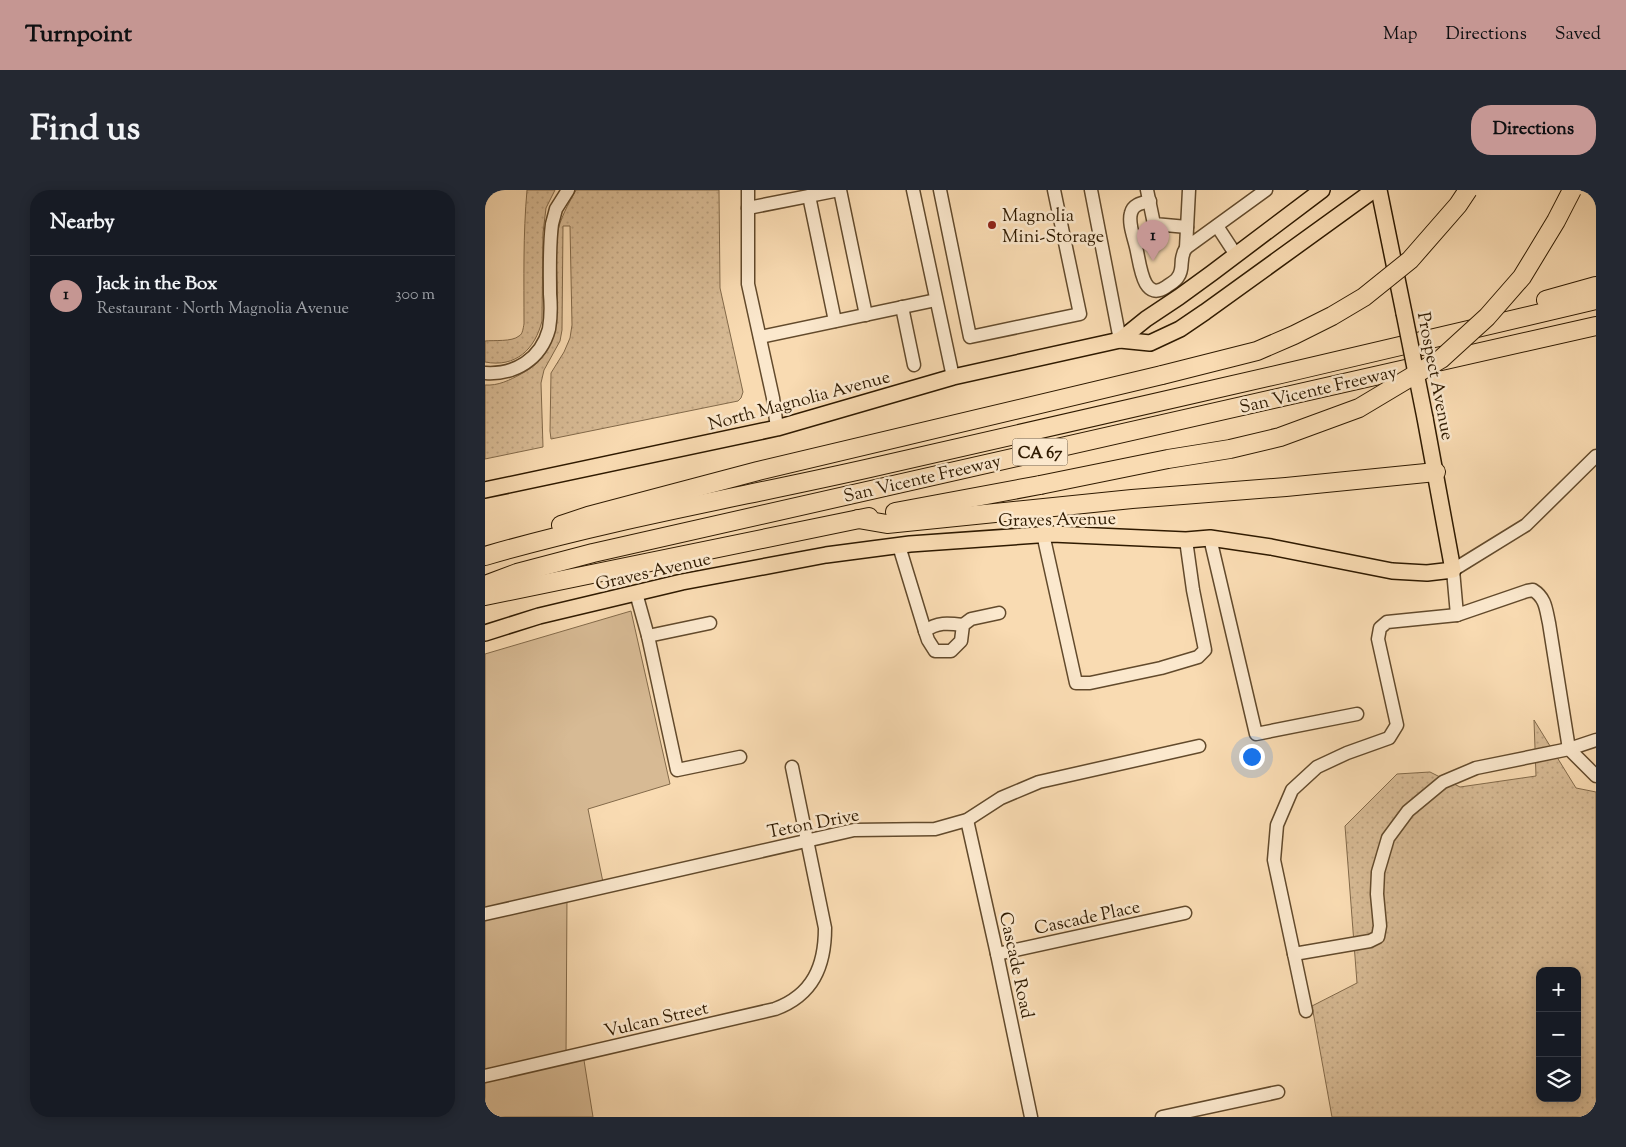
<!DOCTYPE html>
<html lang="en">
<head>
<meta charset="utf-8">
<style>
	body { margin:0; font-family:"Sorts Mill Goudy",serif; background:#242831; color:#f1f3f6 }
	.controls { position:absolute; right:15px; bottom:15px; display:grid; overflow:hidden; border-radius:10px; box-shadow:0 2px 12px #0003 }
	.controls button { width:45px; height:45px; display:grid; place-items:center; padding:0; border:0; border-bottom:1px solid #363941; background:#171b24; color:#f1f3f6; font:25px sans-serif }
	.you { position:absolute; left:766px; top:566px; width:18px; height:18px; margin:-12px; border:4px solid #fff; border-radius:50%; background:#1a73e8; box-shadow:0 0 0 8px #1a73e833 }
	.badge { display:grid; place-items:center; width:32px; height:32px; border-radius:50%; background:#c59692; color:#111; font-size:16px; font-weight:700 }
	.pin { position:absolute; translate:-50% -41px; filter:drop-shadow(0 1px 2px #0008) }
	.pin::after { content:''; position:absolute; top:26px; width:18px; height:15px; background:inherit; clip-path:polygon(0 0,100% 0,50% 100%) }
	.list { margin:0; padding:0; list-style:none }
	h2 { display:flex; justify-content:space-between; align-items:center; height:65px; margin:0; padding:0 20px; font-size:21px }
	h2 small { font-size:16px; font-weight:400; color:#9ea1a6 }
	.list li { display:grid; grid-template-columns:32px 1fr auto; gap:15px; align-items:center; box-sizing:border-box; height:80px; padding:0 20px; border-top:1px solid #363941 }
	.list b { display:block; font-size:19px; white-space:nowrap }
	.list p { margin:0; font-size:16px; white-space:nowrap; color:#9ea1a6 }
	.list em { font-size:16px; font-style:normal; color:#9ea1a6 }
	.icon { flex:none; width:28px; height:28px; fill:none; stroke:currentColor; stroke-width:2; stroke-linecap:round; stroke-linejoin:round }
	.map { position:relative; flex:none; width:1111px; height:927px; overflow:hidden; border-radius:20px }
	header { display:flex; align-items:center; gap:30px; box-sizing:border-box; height:70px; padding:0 25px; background:#c59692; color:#111 }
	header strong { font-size:24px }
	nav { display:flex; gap:28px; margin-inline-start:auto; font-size:18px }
	.intro { display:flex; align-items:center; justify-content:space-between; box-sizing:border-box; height:120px; padding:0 30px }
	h1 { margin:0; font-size:35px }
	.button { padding:12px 22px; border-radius:20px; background:#c59692; color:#111; font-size:18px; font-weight:700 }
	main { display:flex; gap:30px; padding:0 30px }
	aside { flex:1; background:#171b24; border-radius:20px; box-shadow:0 2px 12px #0003 }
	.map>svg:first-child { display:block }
	.grass { fill:url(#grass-dots); stroke:#836a4a; fill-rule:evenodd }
	.garden { fill:#d7ba94; stroke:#836a4a }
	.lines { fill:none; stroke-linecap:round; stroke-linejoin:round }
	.minor-casing { stroke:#624a2c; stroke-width:15 }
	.major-casing { stroke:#2f1a00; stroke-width:18 }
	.highway-casing { stroke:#2f1a00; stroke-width:20 }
	.minor { stroke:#fbe8cd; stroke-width:12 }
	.major { stroke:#f9dbb2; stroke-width:15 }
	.highway { stroke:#f9dbb2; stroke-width:18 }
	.major-bridge-casing { stroke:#2f1a00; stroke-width:18; stroke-linecap:butt }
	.highway-bridge-casing { stroke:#2f1a00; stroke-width:20; stroke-linecap:butt }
	.major-bridge { stroke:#f9dbb2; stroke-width:15 }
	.highway-bridge { stroke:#f9dbb2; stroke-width:18 }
	.poi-dot { fill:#8f2418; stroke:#fbe8cd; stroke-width:2 }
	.labels { text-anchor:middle; stroke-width:5; stroke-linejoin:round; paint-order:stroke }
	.shield { fill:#fbe8cd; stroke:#6c583e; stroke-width:1 }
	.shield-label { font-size:16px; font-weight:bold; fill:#2f1a00 }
	.poi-label { font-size:18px; fill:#2f1a00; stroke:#fbe8cd; text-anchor:start }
	.street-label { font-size:18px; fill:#2f1a00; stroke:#fbe8cd }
</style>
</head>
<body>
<header>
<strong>Turnpoint</strong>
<nav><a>Map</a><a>Directions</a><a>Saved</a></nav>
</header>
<div class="intro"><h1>Find us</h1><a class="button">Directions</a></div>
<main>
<aside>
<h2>Nearby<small></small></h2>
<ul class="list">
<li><span class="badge">1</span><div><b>Jack in the Box</b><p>Restaurant · North Magnolia Avenue</p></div><em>300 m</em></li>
</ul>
</aside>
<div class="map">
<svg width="1111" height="927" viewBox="0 0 1111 927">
	<defs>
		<pattern id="grass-dots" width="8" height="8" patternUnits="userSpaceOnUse" patternTransform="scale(1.25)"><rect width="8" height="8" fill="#d7ba94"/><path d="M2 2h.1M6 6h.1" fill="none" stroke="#b99f7e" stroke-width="1.8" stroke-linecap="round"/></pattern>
	</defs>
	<rect width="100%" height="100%" fill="#f9dbb2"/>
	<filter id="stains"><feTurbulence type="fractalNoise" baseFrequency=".004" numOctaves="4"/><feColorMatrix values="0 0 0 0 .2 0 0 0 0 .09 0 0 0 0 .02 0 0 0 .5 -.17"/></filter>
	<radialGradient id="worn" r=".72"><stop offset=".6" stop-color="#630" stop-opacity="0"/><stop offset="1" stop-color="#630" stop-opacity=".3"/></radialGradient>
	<!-- grass -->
	<g class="grass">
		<path d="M42,0H70L61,18L58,43L57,131C50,159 31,178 0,172V151C9,150 27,152 34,146C38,144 38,138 39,134C39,89 38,45 42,0Z"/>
		<path d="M91,0H234L235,98L258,202L256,208L253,211L66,249L65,241L66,183L79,162L85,148L87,135L85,36H78L77,140L75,151L59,180L56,193L58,257L0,269V195C13,196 25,190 36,184C89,157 67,93 72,45C75,28 83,15 91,0Z"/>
		<path d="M1049,530L1091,598L1111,602V927H847L827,816L872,793L860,636L912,584L945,582L975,597L1051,586ZM1055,781H1092V908H1055Z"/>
	</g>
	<!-- garden -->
	<path class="garden" d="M146,421L185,594L103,619L119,697L82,705L81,868L98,864L108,927H0V464Z"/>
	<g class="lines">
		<!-- minor casing -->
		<g class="minor-casing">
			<g id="minor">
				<path d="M263,0V94L288,208L292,238"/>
				<path d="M355,0L381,125"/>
				<path d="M428,0L468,187"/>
				<path d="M455,0L485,147L595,124L569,0"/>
				<path d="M606,0L635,150"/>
				<path d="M662,0L669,34L702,37"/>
				<path d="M704,0L701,58L781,0"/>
				<path d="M324,6L350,131"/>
				<path d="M665,11C657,13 648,14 646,23C643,33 649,48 651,57C655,72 657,113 681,97C685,94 691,91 693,87C700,78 693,69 701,58"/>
				<path d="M263,18L354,0"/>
				<path d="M732,36L751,65"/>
				<path d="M417,117L429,175"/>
				<path d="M275,147L451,110"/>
				<path d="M0,183C30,185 56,169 64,139C66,127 66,115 65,104C65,81 64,57 67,34L71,19L83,0"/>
				<path d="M1111,266L1041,335L968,380L972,425L1042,401L1048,400C1061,408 1061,420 1064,433L1084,559L1111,586"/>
				<path d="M558,344L591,493H605L676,478L713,467L720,460L708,400L701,350"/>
				<path d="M725,348L771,544L872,524"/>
				<path d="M414,356L440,441L443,450L450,461H466L476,451L478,435L486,429L514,423"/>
				<path d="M151,403L163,446L192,580L255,567"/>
				<path d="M972,425L902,432L895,438L893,449L912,535L904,548L862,563L832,577L807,600L792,635L789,670L809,764L885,751L893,747L895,736L892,704L893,682L903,648L923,621L958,592L991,578L1084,559L1111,550"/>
				<path d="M440,441C452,432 463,433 478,435"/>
				<path d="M163,446L225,433"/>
				<path d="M482,630L512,764L546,927"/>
				<path d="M0,724L369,640L450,639L482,630L516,608L554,592L714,556"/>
				<path d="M512,764L700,723"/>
				<path d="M809,764L821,821"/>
				<path d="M0,886L290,819C328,805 340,776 340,738L307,577"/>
				<path d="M677,927L793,902"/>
			</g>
		</g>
		<!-- major casing -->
		<g class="major-casing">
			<g id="major">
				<path d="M894,0L919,123"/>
				<path d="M635,150L661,129L694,107L727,83L837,0"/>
				<path d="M0,300L292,238L468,187L635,150L665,153L695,139L720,122L889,0"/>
				<path d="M0,443L54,426L197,392L341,365L425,354L567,344L701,350L725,348L786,357L907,381L942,383L968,380L940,228"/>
			</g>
		</g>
		<!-- highway casing -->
		<g class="highway-casing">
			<g id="highway">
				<path d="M1061,110L1111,96"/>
				<path d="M410,322L555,295"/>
				<path d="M373,329L402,334L647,309L801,297L951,282"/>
				<path d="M76,335L103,326L273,281L677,185"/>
				<path d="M0,366C127,329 257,307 385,278C628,224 869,167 1111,110"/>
				<path d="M0,395L32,383L108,363L1111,136"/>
				<path d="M0,406L384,327"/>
			</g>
		</g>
		<!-- minor -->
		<use href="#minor" class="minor"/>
		<!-- major -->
		<use href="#major" class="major"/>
		<!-- highway -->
		<use href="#highway" class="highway"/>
		<!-- major-bridge casing -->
		<g class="major-bridge-casing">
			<path id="major-bridge" d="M919,123L940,228"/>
		</g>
		<!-- highway-bridge casing -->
		<g class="highway-bridge-casing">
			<g id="highway-bridge">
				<path d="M677,185L772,161L809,145L847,126L879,107L925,70L973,15L983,0"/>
				<path d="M555,295L683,269L745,259L795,247L874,218L956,169L1002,127L1037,87L1071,31L1087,0"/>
			</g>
		</g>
		<!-- major-bridge -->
		<use href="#major-bridge" class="major-bridge"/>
		<!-- highway-bridge -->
		<use href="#highway-bridge" class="highway-bridge"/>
	</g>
	<!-- markers -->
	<circle class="poi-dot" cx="507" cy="35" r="5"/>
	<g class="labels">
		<!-- shield labels -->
		<rect class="shield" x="527.5" y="248.5" width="55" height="27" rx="4"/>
		<g class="shield-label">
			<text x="555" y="268">CA 67</text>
		</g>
		<!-- poi labels -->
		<g class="poi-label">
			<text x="517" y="31">Magnolia<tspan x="517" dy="21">Mini-Storage</tspan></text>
		</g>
		<!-- street labels -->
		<g class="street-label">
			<text transform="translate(951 186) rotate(79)" y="6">Prospect Avenue</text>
			<text transform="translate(833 199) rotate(-13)" y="6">San Vicente Freeway</text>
			<text transform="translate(314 210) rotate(-15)" y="6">North Magnolia Avenue</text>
			<text transform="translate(437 288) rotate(-13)" y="6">San Vicente Freeway</text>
			<text transform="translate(572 329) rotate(-1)" y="6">Graves Avenue</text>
			<text transform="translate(168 381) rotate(-13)" y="6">Graves Avenue</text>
			<text transform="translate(328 633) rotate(-11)" y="6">Teton Drive</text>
			<text transform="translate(602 727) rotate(-12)" y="6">Cascade Place</text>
			<text transform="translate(532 775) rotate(78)" y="6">Cascade Road</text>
			<text transform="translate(171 829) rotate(-13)" y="6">Vulcan Street</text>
		</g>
	</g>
	<rect width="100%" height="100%" filter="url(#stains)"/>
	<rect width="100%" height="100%" fill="url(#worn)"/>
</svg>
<div class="controls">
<button>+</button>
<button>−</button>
<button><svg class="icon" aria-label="layers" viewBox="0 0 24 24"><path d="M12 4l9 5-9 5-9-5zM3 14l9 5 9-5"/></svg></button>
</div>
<div class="you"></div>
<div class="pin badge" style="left:668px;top:71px">1</div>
</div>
</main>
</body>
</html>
